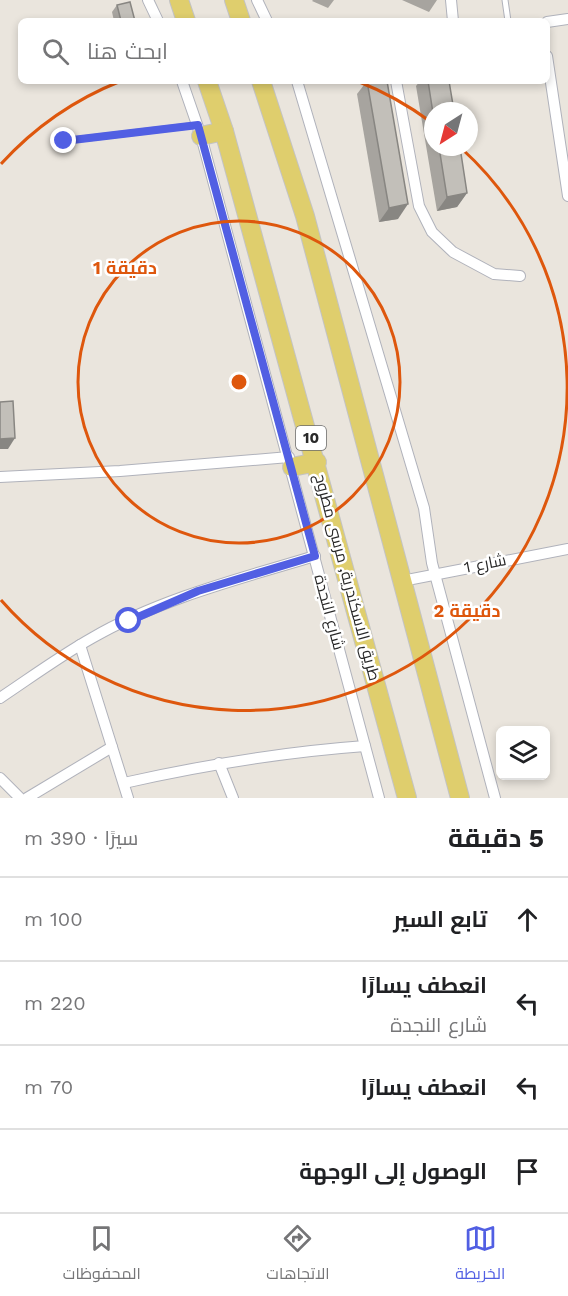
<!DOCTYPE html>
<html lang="ar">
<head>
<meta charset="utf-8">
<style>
	body { margin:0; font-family:"Work Sans",Cairo,sans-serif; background:#f2f2f2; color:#202124; direction:rtl }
	.controls { position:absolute; right:18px; bottom:18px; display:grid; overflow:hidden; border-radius:9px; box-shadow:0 3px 9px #0003 }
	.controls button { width:54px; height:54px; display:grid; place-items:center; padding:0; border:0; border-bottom:2px solid #e0e0e0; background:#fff; color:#202124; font:30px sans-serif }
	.compass { position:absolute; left:424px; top:102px; width:54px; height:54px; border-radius:50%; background:#fff; box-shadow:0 3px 9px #0003; rotate:216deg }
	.stop { position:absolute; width:18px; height:18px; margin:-14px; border:4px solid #515fe3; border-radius:50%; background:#fff }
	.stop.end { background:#515fe3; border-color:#fff; box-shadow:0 2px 6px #0008 }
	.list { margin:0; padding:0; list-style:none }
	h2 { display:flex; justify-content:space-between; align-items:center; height:78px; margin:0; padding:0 24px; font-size:26px }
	h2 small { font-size:20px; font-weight:400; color:#757577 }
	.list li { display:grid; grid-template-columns:39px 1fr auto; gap:18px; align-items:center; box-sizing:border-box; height:84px; padding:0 24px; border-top:2px solid #e0e0e0 }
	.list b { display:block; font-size:22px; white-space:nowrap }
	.list p { margin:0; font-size:20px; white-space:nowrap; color:#757577 }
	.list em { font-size:20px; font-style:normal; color:#757577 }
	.icon { flex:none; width:33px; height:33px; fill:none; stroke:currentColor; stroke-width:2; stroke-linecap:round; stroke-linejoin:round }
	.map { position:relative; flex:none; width:568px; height:798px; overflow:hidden; direction:ltr }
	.search { position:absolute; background:#fff; box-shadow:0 3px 9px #0003; left:18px; right:18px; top:18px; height:66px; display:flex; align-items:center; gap:15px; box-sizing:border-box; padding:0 21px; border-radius:9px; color:#757577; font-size:22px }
	.sheet { height:414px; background:#fff }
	nav { display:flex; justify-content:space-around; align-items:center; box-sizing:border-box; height:84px; border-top:2px solid #e0e0e0; background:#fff; font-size:16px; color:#757577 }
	nav a { display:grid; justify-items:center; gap:3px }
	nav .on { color:#515fe3 }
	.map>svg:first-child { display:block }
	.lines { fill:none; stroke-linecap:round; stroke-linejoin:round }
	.service-casing { stroke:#b0b2bb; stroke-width:7 }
	.minor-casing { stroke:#b0b2bb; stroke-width:12 }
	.primary-casing { stroke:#c3c3c3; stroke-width:20 }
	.service { stroke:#fff; stroke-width:5 }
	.minor { stroke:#fff; stroke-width:10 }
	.primary { stroke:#dfce6d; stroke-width:18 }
	.wall { fill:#a7a49f }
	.shaded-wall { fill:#888682 }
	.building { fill:#c2bfb9; stroke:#888682; stroke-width:1.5 }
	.route { stroke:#515fe3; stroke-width:8 }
	.ring { fill:none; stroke:#de570d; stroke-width:3 }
	.labels { text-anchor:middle; stroke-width:5; stroke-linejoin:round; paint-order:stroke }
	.shield { fill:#fff; stroke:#696969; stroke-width:1.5 }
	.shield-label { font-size:15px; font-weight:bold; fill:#292929 }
	.street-label { font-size:16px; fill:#292929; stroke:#fff }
	.centre { fill:#de570d; stroke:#fff; stroke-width:3 }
	.ring-label { font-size:18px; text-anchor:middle; font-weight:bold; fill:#de570d; stroke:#fff; stroke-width:5; stroke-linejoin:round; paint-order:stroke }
</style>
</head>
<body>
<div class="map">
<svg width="568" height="798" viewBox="0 0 568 798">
	<rect width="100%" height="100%" fill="#eae5dd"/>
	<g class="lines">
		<!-- service casing -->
		<g class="service-casing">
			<g id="service">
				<path d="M505,0L508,21"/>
				<path d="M64,141L197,125"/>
			</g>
		</g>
		<!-- minor casing -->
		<g class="minor-casing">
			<g id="minor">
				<path d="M148,0L158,21"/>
				<path d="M257,0L267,21"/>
				<path d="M451,0L453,21"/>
				<path d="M547,22L568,19"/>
				<path d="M547,56L568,196"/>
				<path d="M182,81L201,136L379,798"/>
				<path d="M297,81L424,508L432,563L495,798"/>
				<path d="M396,81L419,206L432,232L453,252L494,274L520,276"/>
				<path d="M0,477L120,471L289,457"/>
				<path d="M402,581L568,549"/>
				<path d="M80,645L128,798"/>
				<path d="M0,698C30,678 60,656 92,638C159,599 242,578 315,556"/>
				<path d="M219,763L233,798"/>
				<path d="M0,778L20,798"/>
				<path d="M124,783C204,765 283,752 365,746"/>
				<path d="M27,798L112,747"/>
			</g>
		</g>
		<!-- primary casing -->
		<g class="primary-casing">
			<g id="primary">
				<path d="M179,0L186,21"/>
				<path d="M234,0L241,21"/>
				<path d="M207,81L224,131L407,798"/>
				<path d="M261,81L305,216L460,798"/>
				<path d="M201,136L224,131"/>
				<path d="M292,467L317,462"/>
			</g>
		</g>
		<!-- service -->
		<use href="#service" class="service"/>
		<!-- minor -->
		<use href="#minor" class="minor"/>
		<!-- primary -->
		<use href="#primary" class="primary"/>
	</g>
	<!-- wall -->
	<g class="wall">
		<path d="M313,0H334L328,8L312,1Z"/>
		<path d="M402,0H437L429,12Z"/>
		<path d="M117,5L135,21H114L112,12Z"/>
		<path d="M367,81H387L398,219L379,222L357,94Z"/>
		<path d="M420,81H449L433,111V147H460L467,193L457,207L437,211L416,86Z"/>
	</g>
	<!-- shaded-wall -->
	<g class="shaded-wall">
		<path d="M467,193L457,207L437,211L447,197Z"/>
		<path d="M408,204L398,219L379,222L389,208Z"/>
		<path d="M15,438L8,449H0V439Z"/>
	</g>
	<!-- building -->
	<g class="building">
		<path d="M130,2L135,21H121L117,5Z"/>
		<path d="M367,81H387L408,204L389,208Z"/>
		<path d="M428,81H449L454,111H433V113Z"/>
		<path d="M439,147H460L467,193L447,197Z"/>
		<path d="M13,401L15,438L0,439V402Z"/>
	</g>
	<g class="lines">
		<!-- route -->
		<path class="route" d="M64,141L198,125L315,556L198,591L129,621"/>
	</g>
	<!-- distance rings -->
	<g class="ring">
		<circle cx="239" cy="382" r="161"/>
		<path d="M1 164A323 323 0 0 1 121 81M357 81A323 323 0 0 1 431 122M461 148A323 323 0 1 1 1 600"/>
	</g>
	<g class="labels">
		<!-- shield labels -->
		<rect class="shield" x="296" y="426" width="30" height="24" rx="4.5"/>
		<g class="shield-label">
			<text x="311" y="443">10</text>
		</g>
		<!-- street labels -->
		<g class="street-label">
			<text transform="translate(485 563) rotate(-11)" y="6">شارع 1</text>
			<text transform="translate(348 577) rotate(75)" y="6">طريق الاسكندرية, مرسى مطروح</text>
			<text transform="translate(330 612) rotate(75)" y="6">شارع النجدة</text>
		</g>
	</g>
	<circle cx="239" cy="382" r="9" class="centre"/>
	<g class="ring-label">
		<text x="125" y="274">1 دقيقة</text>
		<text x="467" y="617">2 دقيقة</text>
	</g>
</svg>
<div class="controls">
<button><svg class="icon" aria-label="layers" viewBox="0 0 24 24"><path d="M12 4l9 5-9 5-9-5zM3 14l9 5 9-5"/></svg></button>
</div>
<svg class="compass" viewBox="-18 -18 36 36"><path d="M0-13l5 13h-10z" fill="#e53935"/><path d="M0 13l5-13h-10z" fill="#757577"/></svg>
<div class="stop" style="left:129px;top:621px"></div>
<div class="stop end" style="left:64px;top:141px"></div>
<div class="search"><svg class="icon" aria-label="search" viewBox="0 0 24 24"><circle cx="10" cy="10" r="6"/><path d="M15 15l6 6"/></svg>ابحث هنا</div>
</div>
<section class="sheet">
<h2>5 دقيقة<small>سيرًا · 390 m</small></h2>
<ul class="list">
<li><svg class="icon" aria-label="ahead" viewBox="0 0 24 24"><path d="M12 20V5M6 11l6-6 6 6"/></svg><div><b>تابع السير</b></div><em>100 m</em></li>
<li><svg class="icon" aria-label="left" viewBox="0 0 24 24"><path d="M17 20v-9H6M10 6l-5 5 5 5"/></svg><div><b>انعطف يسارًا</b><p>شارع النجدة</p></div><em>220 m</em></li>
<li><svg class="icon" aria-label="left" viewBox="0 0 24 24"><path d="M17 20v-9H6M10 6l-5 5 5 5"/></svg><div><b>انعطف يسارًا</b></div><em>70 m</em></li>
<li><svg class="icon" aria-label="arrive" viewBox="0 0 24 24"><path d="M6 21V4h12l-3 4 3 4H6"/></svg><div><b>الوصول إلى الوجهة</b></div></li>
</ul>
</section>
<nav>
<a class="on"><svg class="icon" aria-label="map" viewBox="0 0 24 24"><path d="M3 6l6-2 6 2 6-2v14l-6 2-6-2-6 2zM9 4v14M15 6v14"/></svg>الخريطة</a>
<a><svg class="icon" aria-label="directions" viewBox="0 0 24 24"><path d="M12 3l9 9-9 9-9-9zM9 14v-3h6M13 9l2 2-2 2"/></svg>الاتجاهات</a>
<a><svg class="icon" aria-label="saved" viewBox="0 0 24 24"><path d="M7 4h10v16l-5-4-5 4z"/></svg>المحفوظات</a>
</nav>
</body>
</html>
